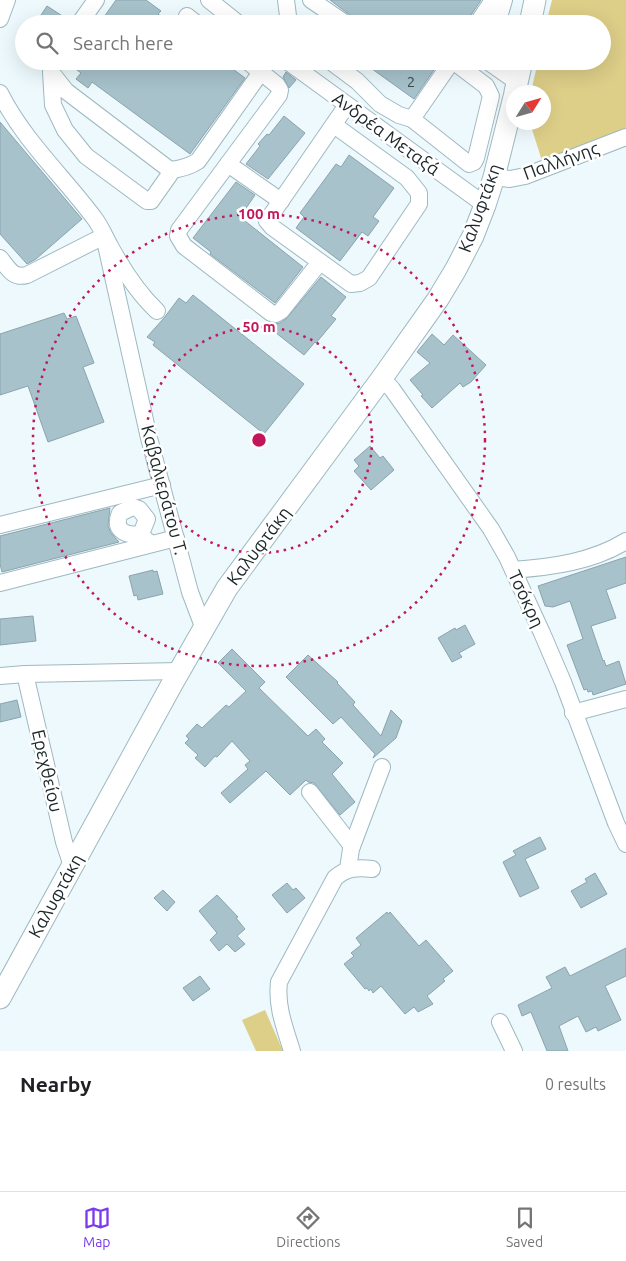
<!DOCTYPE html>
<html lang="en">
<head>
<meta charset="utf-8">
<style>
	body { margin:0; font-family:Ubuntu,sans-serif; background:#f6f6f6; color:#202124 }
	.compass { position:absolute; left:506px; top:85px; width:45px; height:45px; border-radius:50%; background:#fff; box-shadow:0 5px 20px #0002; rotate:53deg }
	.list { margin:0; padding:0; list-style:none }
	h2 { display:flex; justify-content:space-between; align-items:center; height:65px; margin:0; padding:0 20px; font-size:21px }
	h2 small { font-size:16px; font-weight:400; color:#757577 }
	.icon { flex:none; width:28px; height:28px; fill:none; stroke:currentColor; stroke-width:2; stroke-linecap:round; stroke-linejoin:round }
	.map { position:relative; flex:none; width:626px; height:1051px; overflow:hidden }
	.search { position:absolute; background:#fff; box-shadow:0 5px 20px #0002; left:15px; right:15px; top:15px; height:55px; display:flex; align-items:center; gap:12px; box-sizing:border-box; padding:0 18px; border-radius:28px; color:#757577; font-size:19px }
	.sheet { height:140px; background:#fff }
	nav { display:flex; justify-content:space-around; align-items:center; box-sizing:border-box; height:70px; border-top:1px solid #e0e0e0; background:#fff; font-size:14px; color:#757577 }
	nav a { display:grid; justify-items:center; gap:2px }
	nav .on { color:#7c3aed }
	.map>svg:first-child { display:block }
	.green { fill:#ddce88 }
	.building { fill:#a7c2cb; stroke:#8aa4ad }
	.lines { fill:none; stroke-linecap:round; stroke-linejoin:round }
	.minor-casing { stroke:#9eb9c2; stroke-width:18 }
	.major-casing { stroke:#9eb9c2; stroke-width:23 }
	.minor { stroke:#fff; stroke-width:16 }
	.major { stroke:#fff; stroke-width:21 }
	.ring { fill:none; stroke:#c2185b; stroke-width:2.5; stroke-dasharray:2.5 5 }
	.labels { text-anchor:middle; stroke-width:5; stroke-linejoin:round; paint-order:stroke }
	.number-label { font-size:15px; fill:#3e4d52 }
	.street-label { font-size:18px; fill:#1b2629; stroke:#fff }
	.centre { fill:#c2185b; stroke:#fff; stroke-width:2.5 }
	.ring-label { font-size:15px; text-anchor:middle; font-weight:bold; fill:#c2185b; stroke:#fff; stroke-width:5; stroke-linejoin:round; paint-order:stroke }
</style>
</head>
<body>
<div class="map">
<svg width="626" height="1051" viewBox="0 0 626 1051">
	<rect width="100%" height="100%" fill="#edf9fc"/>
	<!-- green -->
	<g class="green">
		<path d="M552,0H626V128L543,164L530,123L544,122V92H531L538,61H602V24H546Z"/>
		<path d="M265,1010L283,1051H256L242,1020Z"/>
	</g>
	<!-- building -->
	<g class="building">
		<path d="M116,0H146L161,11L158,14L172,24H99Z"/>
		<path d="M330,0H481L469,18L467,24H362Z"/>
		<path d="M47,6L70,21L69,24H35Z"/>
		<path d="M65,61H222L245,78L190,154L92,82L88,88L76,79L81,73Z"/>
		<path d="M361,61H440L414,99Z"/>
		<path d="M286,72L296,80L289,88L283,77Z"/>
		<path d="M284,116L305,133L268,179L246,164L260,146L258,144L267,134L269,135Z"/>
		<path d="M0,122L82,219L36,259L27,264L0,234Z"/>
		<path d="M349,155L394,188L373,217L379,221L368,236L362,232L340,261L296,228L304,217L300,213L336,164L341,167Z"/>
		<path d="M236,182L255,195L240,217L303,267L275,303L210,254L211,252L193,238Z"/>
		<path d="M321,277L346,297L331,316L336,319L316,343L315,342L304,355L266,325L268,322L274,324L280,323L286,319Z"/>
		<path d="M193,295L304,384L264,434L153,345L155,342L147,337L164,318L179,298L186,303Z"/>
		<path d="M64,313L67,319L76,316L94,363L83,367L104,422L48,442L28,386L0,395V334Z"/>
		<path d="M432,334L444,345L453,335L486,365L471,382L463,387L460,383L432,408L421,396L423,395L410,380L430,363L417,352Z"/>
		<path d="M370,446L380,458L383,456L394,470L371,490L354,471L359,466L354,460Z"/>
		<path d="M110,508L108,526L111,533L119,542L2,572L0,564V536Z"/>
		<path d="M626,557V583L606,590L616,618L591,626L603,661L604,660L606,666L619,661L626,684L593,695L592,691L588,692L587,689L584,690L567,645L583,639L570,601L553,607L545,606L538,586Z"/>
		<path d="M153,570V572L157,571L163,594L138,600L137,595L134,596L129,576Z"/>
		<path d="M33,616L36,641L0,645V619Z"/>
		<path d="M465,625L475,644L459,653L462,657L452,662L438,638L455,628L456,630Z"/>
		<path d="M232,649L265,682L259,688L308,736L316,729L325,739L322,742L343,763L332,774L355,802L340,815L314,783L308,782L306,780L290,795L266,771L230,803L221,793L248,769L245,765L250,761L232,741L217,757L215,756L205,767L195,758L198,755L185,743L189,739L186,736L197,724L202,728L226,705L229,707L246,691L218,663Z"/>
		<path d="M308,655L338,682L337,683L355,702L353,705L381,736L391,710L402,721L396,738L373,758L375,754L341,717L333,724L286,677Z"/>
		<path d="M17,700L21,717L0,722V704Z"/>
		<path d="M540,837L546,849L525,859L539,888L520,897L503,862L516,855L513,851Z"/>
		<path d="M595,873L607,894L581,908L571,891L587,882L585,879Z"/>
		<path d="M287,883L293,890L296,888L305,898L287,913L272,895Z"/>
		<path d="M163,890L175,902L167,911L154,898Z"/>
		<path d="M217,895L238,917L236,918L245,929L237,936L245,944L235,952L227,944L219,951L210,940L217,933L199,911Z"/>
		<path d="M387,912L388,914L390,912L419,946L426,940L453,971L443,979L445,981L427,996L433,1004L418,1012L414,1007L405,1014L381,986L373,993L371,989L369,991L367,988L365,989L344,964L354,956L351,953L361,945L356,938Z"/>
		<path d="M626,948V976L605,986L621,1020L598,1031L596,1027L586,1032L578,1016L559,1026L568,1051H547L531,1012L522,1016L518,1005L552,988L546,977L565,967L570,976Z"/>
		<path d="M200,976L210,989L193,1001L183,988Z"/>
	</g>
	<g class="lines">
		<!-- minor casing -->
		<g class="minor-casing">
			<g id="minor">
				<path d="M209,0L239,24"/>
				<path d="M286,0L289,24"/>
				<path d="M311,0L342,21"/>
				<path d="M187,16L197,24"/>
				<path d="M0,19L7,0"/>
				<path d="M79,24L96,0"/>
				<path d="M477,24L493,0"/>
				<path d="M497,24L504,0"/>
				<path d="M247,61L277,85L280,90L279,95L179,230L178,236L184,246L271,313L276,314L281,311L320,262"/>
				<path d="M287,61L485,205"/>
				<path d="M330,61L357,81L380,104L399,115L412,119L469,164L474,162L476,158L491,96L486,86L453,61"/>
				<path d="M487,61L517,82"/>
				<path d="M51,72L66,91L170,170V174L151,201H147L86,156L65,130L53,105L51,72L54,61"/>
				<path d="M0,93C24,141 64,177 95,219C101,227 105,237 110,246C123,270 137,292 157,311"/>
				<path d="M412,119L452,61"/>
				<path d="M334,125L407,178L419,193V204L369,278L360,283L351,284L272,227L267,221L347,105"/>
				<path d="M228,164L281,201"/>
				<path d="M170,170C181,169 189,167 198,161L261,72"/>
				<path d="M494,177L510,179L525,176L626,137"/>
				<path d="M0,258C8,268 13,279 27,275L104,236L149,438L190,592L204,629"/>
				<path d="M382,378L392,389L491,529L507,557L542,633L563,682L616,823L626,844"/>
				<path d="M0,525L162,485"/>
				<path d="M143,529L147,519L139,509L133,507L120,513C113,529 124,536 139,534L151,544"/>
				<path d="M513,570C552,567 592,562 626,541"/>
				<path d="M0,583L176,538"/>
				<path d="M25,674L64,842L72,866"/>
				<path d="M0,676L25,674L180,671"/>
				<path d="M573,713L626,699"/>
				<path d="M310,792L352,846"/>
				<path d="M348,869L351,849L382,767"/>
				<path d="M500,1022L514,1051"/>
				<path d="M292,1051C285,1028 276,1007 279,982L335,878C346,868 357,867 372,869"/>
			</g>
		</g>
		<!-- major casing -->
		<g class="major-casing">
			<g id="major">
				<path d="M530,24L535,0"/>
				<path d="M515,92L522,61"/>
				<path d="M0,998L172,684L227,588L382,378L438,299L456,269L473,236L485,205L494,177L514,97"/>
			</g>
		</g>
		<!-- minor -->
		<use href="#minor" class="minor"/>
		<!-- major -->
		<use href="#major" class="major"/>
	</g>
	<!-- distance rings -->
	<g class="ring">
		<circle cx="259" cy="440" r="113"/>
		<circle cx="259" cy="440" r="226"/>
	</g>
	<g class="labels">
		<!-- number labels -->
		<g class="number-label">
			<text x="411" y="87">2</text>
		</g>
		<!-- street labels -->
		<g class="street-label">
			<text transform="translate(386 134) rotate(36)" y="6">Ανδρέα Μεταξά</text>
			<text transform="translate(561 161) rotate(-20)" y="6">Παλλήνης</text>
			<text transform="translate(480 208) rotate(-70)" y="6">Καλυφτάκη</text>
			<text transform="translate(164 490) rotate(75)" y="6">Καβαλιεράτου Τ.</text>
			<text transform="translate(259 546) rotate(-53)" y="6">Καλυφτάκη</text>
			<text transform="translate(526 599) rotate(65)" y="6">Τσόκρη</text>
			<text transform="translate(47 771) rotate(77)" y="6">Ερεχθείου</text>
			<text transform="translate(56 896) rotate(-61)" y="6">Καλυφτάκη</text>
		</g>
	</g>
	<circle cx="259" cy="440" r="8" class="centre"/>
	<g class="ring-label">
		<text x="259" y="219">100 m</text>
		<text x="259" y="332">50 m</text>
	</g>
</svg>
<svg class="compass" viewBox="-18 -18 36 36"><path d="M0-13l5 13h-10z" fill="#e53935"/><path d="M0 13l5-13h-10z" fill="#757577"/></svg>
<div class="search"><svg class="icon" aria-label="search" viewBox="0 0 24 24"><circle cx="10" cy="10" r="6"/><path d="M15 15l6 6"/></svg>Search here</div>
</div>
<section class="sheet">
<h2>Nearby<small>0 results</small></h2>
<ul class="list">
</ul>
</section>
<nav>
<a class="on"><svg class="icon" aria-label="map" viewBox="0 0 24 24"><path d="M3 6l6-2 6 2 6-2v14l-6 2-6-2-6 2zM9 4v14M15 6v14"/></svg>Map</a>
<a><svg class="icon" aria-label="directions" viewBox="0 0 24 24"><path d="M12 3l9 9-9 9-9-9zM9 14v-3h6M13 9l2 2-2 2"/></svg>Directions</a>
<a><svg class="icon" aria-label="saved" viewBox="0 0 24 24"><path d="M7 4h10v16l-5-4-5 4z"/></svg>Saved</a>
</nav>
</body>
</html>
